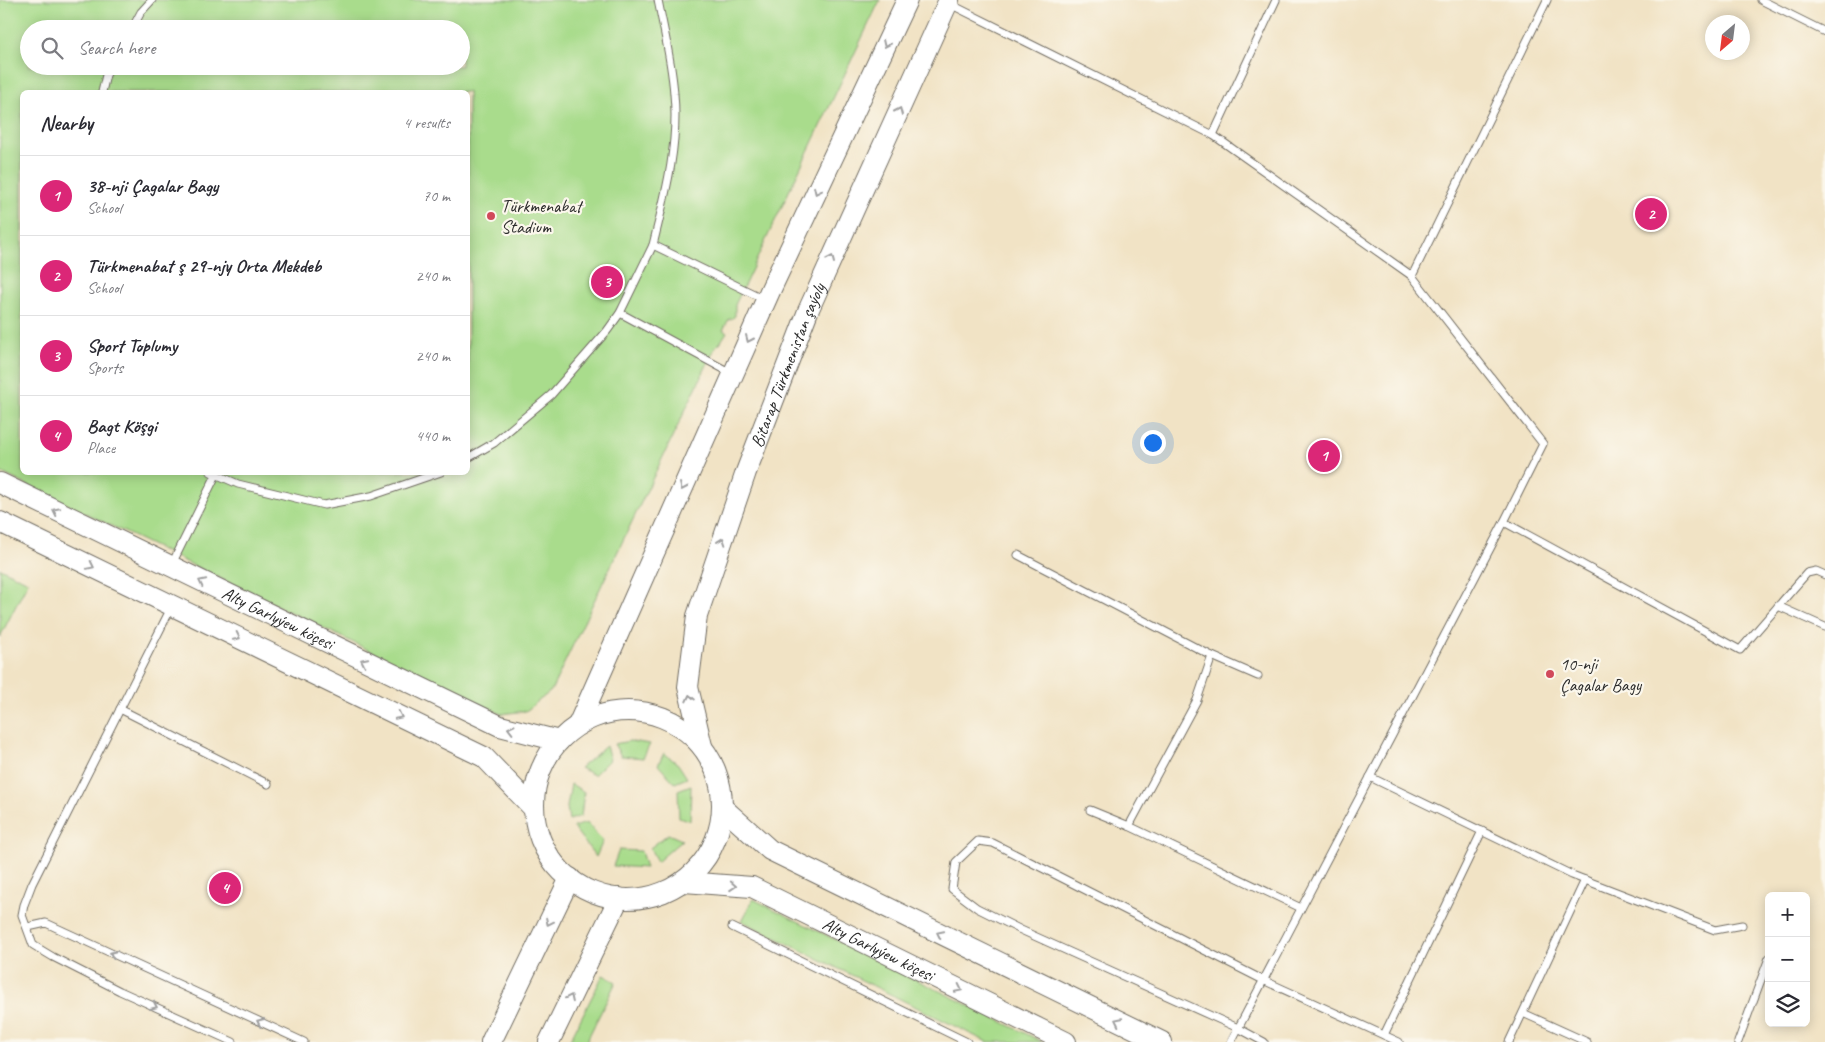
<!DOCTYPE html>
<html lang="en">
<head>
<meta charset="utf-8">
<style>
	body { margin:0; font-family:Caveat,sans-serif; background:#f7f7f7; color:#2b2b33 }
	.controls { position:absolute; right:15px; bottom:15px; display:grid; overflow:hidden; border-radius:8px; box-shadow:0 2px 12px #0003 }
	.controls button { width:45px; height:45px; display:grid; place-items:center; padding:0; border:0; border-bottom:1px solid #e1e1e2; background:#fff; color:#2b2b33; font:25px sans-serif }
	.compass { position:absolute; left:1705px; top:15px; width:45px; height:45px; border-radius:50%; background:#fff; box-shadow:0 2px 12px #0003; rotate:208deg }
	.you { position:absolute; left:1152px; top:442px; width:18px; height:18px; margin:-12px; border:4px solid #fff; border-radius:50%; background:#1a73e8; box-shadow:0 0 0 8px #1a73e833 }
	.badge { display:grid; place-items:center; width:32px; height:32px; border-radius:50%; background:#db2777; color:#fff; font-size:16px; font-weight:700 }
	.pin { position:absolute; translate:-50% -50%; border:2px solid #fff; box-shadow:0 1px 5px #0006 }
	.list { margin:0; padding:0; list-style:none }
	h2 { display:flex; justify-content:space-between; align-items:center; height:65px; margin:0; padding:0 20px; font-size:21px }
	h2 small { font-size:16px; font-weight:400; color:#7c7c81 }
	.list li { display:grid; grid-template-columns:32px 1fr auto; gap:15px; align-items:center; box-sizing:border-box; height:80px; padding:0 20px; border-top:1px solid #e1e1e2 }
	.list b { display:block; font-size:19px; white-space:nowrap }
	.list p { margin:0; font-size:16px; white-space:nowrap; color:#7c7c81 }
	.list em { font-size:16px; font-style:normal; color:#7c7c81 }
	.icon { flex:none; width:28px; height:28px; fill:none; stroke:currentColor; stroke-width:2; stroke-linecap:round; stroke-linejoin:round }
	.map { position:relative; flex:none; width:1825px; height:1042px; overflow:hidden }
	.search { position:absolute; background:#fff; box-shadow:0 2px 12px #0003; left:20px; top:20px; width:450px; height:55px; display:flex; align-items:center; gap:12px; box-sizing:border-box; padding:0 18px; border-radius:28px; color:#7c7c81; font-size:19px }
	.panel { position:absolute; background:#fff; box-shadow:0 2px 12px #0003; left:20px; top:90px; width:450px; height:385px; border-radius:8px }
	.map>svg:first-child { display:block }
	.green { fill:#a9dc8c; stroke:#6a845c; fill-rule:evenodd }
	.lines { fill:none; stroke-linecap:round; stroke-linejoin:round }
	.lane-casing { stroke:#706b61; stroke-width:9 }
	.secondary-casing { stroke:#706b61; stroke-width:22 }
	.lane { stroke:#fff; stroke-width:7 }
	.secondary { stroke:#fff; stroke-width:20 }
	.oneway { stroke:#a0a0a0 }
	.poi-dot { fill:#d1495b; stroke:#fbf7ec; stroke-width:2 }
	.labels { text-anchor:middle; stroke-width:4.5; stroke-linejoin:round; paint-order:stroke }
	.poi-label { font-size:18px; fill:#2b2b2b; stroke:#fbf7ec; text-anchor:start }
	.street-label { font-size:18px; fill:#2b2b2b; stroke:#fbf7ec }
</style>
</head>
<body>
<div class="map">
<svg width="1825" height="1042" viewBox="0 0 1825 1042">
	<rect width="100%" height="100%" fill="#fbf7ec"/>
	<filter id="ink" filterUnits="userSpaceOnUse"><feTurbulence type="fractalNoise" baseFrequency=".02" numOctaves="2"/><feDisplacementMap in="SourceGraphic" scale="10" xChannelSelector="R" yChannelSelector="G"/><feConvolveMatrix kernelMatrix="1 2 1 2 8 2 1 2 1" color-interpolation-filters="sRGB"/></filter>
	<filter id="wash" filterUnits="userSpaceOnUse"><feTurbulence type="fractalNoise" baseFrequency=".0096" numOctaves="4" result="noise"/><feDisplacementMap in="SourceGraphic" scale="20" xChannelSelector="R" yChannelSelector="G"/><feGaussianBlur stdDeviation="1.12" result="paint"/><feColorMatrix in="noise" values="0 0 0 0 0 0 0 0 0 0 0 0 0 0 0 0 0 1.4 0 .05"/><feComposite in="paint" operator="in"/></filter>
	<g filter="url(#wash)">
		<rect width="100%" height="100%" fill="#f1e3c5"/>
		<!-- green -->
		<g class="green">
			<path d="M0,0H880L735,305V316L731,319H729L723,330L727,332L720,343L716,346L551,691L526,711L501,714L0,472ZM29,29H461V66H29ZM22,92H468V472H22Z"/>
			<path d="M0,568L28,582L0,637Z"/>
			<path d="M630,741L650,744L643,758L621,756L614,744Z"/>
			<path d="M606,746L610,759L594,775L580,768Z"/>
			<path d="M664,753L678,764L687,778L675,783L658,765Z"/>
			<path d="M571,784L584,792L581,816L569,820L567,807Z"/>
			<path d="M691,785L690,821L679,817L678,790Z"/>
			<path d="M587,823L603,841L596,857L573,827Z"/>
			<path d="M668,834L682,840L657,862L650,848Z"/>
			<path d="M619,850L641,851L646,868L613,866Z"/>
			<path d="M753,899L1043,1042H987L742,921Z"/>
			<path d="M603,975L616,982L586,1042H569Z"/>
		</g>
	</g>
	<g filter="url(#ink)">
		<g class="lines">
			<!-- lane casing -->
			<g class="lane-casing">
				<g id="lane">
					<path d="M658,0C664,31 672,63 674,94C679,145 665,196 653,245L764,299"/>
					<path d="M1761,0L1825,32"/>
					<path d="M948,3L1213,135L1412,276L1543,444L1504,522L1231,1042"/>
					<path d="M132,29L141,12L152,0"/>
					<path d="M102,92L106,75L111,66"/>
					<path d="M1213,135L1276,0"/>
					<path d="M1412,276L1547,0"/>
					<path d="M620,313L653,245"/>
					<path d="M468,458L494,443L551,395L607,331L620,313L731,373"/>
					<path d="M211,472L238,484L324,505L371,496L441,472"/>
					<path d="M1504,522L1740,650L1807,573L1816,571L1825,575"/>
					<path d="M1018,555L1212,656L1258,676"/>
					<path d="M172,564L216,475"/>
					<path d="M1778,606L1825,627"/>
					<path d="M171,608L32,884L24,905L22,915L33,945L53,957L120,991L233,1042"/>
					<path d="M120,709L268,784"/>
					<path d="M1370,777L1572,875L1715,930L1742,925"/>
					<path d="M1090,810L1129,826L1301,908"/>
					<path d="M1129,826L1197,700L1212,656"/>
					<path d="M28,927L46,923L304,1042"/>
					<path d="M732,927L967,1042"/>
					<path d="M1523,1013L1587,1042"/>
					<path d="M1384,1035L1482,831"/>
					<path d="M1264,1042L1238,1028L1021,930L977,908L952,889L956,862L978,841L993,843L1263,980L1399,1042"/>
					<path d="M1509,1042L1585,880"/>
					<path d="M1738,1042L1769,958"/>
				</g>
			</g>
			<!-- secondary casing -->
			<g class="secondary-casing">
				<g id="secondary">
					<path id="s1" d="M0,483L500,726L559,741"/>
					<path d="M0,522L484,757L534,809"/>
					<circle cx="628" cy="805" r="94"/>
					<path d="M578,725L770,291L907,0"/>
					<path id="s2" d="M702,746L688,687L697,616L746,472L808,311L949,0"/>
					<path d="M723,808L770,850L1162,1042"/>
					<path id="s3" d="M684,882L752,887L1066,1042"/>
					<path d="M491,1042L570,878"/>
					<path d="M549,1042L619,898"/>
				</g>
			</g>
			<!-- lane -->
			<use href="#lane" class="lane"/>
			<!-- secondary -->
			<use href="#secondary" class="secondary"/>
		</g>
		<!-- one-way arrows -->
		<defs><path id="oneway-chevron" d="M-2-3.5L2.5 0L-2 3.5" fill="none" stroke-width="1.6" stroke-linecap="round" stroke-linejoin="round" transform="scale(1.25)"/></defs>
		<g class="oneway">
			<use href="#oneway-chevron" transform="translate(886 44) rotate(115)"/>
			<use href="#oneway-chevron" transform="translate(899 111) rotate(-66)"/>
			<use href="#oneway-chevron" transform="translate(817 191) rotate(115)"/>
			<use href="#oneway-chevron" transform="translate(831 259) rotate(-66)"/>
			<use href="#oneway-chevron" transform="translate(749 339) rotate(114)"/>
			<use href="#oneway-chevron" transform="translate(683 487) rotate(114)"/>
			<use href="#oneway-chevron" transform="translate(56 511) rotate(-154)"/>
			<use href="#oneway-chevron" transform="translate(722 541) rotate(-71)"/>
			<use href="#oneway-chevron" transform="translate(91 566) rotate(26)"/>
			<use href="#oneway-chevron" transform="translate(202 582) rotate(-154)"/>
			<use href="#oneway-chevron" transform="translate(237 637) rotate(26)"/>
			<use href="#oneway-chevron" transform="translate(364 661) rotate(-154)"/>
			<use href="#oneway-chevron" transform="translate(690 698) rotate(-103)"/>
			<use href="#oneway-chevron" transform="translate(399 716) rotate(26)"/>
			<use href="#oneway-chevron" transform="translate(511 729) rotate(-166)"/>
			<use href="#oneway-chevron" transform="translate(733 886) rotate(4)"/>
			<use href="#oneway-chevron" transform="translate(549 922) rotate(116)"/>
			<use href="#oneway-chevron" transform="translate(940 934) rotate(-154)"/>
			<use href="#oneway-chevron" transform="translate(113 954) rotate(-155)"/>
			<use href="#oneway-chevron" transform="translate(959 989) rotate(26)"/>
			<use href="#oneway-chevron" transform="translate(570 998) rotate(-64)"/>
			<use href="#oneway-chevron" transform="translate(154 1006) rotate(24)"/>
			<use href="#oneway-chevron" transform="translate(1118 1021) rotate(-154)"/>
			<use href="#oneway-chevron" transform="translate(260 1022) rotate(-155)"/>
		</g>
	</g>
	<!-- markers -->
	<g class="poi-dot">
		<circle cx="491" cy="216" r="5"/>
		<circle cx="1550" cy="674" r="5"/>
	</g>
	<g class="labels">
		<!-- poi labels -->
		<g class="poi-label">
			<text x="501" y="212">Türkmenabat<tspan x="501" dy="21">Stadium</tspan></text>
			<text x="1560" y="670">10-nji<tspan x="1560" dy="21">Çagalar Bagy</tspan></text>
		</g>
		<!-- street labels -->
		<g class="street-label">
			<text dy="6" stroke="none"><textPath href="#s2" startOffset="399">Bitarap Türkmenistan şaýoly</textPath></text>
			<text dy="6" stroke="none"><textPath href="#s1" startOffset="309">Alty Garlyýew köçesi</textPath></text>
			<text dy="6" stroke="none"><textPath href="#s3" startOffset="209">Alty Garlyýew köçesi</textPath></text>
		</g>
	</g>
</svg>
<div class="controls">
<button>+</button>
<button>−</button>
<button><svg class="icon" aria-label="layers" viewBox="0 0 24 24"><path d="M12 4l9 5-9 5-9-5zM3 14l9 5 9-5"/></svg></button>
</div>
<svg class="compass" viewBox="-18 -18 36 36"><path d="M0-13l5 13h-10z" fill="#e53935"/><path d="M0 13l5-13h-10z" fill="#7c7c81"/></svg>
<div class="you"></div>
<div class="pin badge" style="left:1324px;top:456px">1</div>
<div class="pin badge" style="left:1651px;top:214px">2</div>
<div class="pin badge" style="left:607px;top:282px">3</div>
<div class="pin badge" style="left:225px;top:888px">4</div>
<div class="search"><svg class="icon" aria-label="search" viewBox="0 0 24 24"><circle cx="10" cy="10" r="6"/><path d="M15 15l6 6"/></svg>Search here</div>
<section class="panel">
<h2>Nearby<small>4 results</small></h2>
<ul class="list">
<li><span class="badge">1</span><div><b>38-nji Çagalar Bagy</b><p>School</p></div><em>70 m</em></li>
<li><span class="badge">2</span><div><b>Türkmenabat ş 29-njy Orta Mekdeb</b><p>School</p></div><em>240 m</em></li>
<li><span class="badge">3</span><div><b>Sport Toplumy</b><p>Sports</p></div><em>240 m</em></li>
<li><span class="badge">4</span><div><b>Bagt Köşgi</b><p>Place</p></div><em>440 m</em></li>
</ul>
</section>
</div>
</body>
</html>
